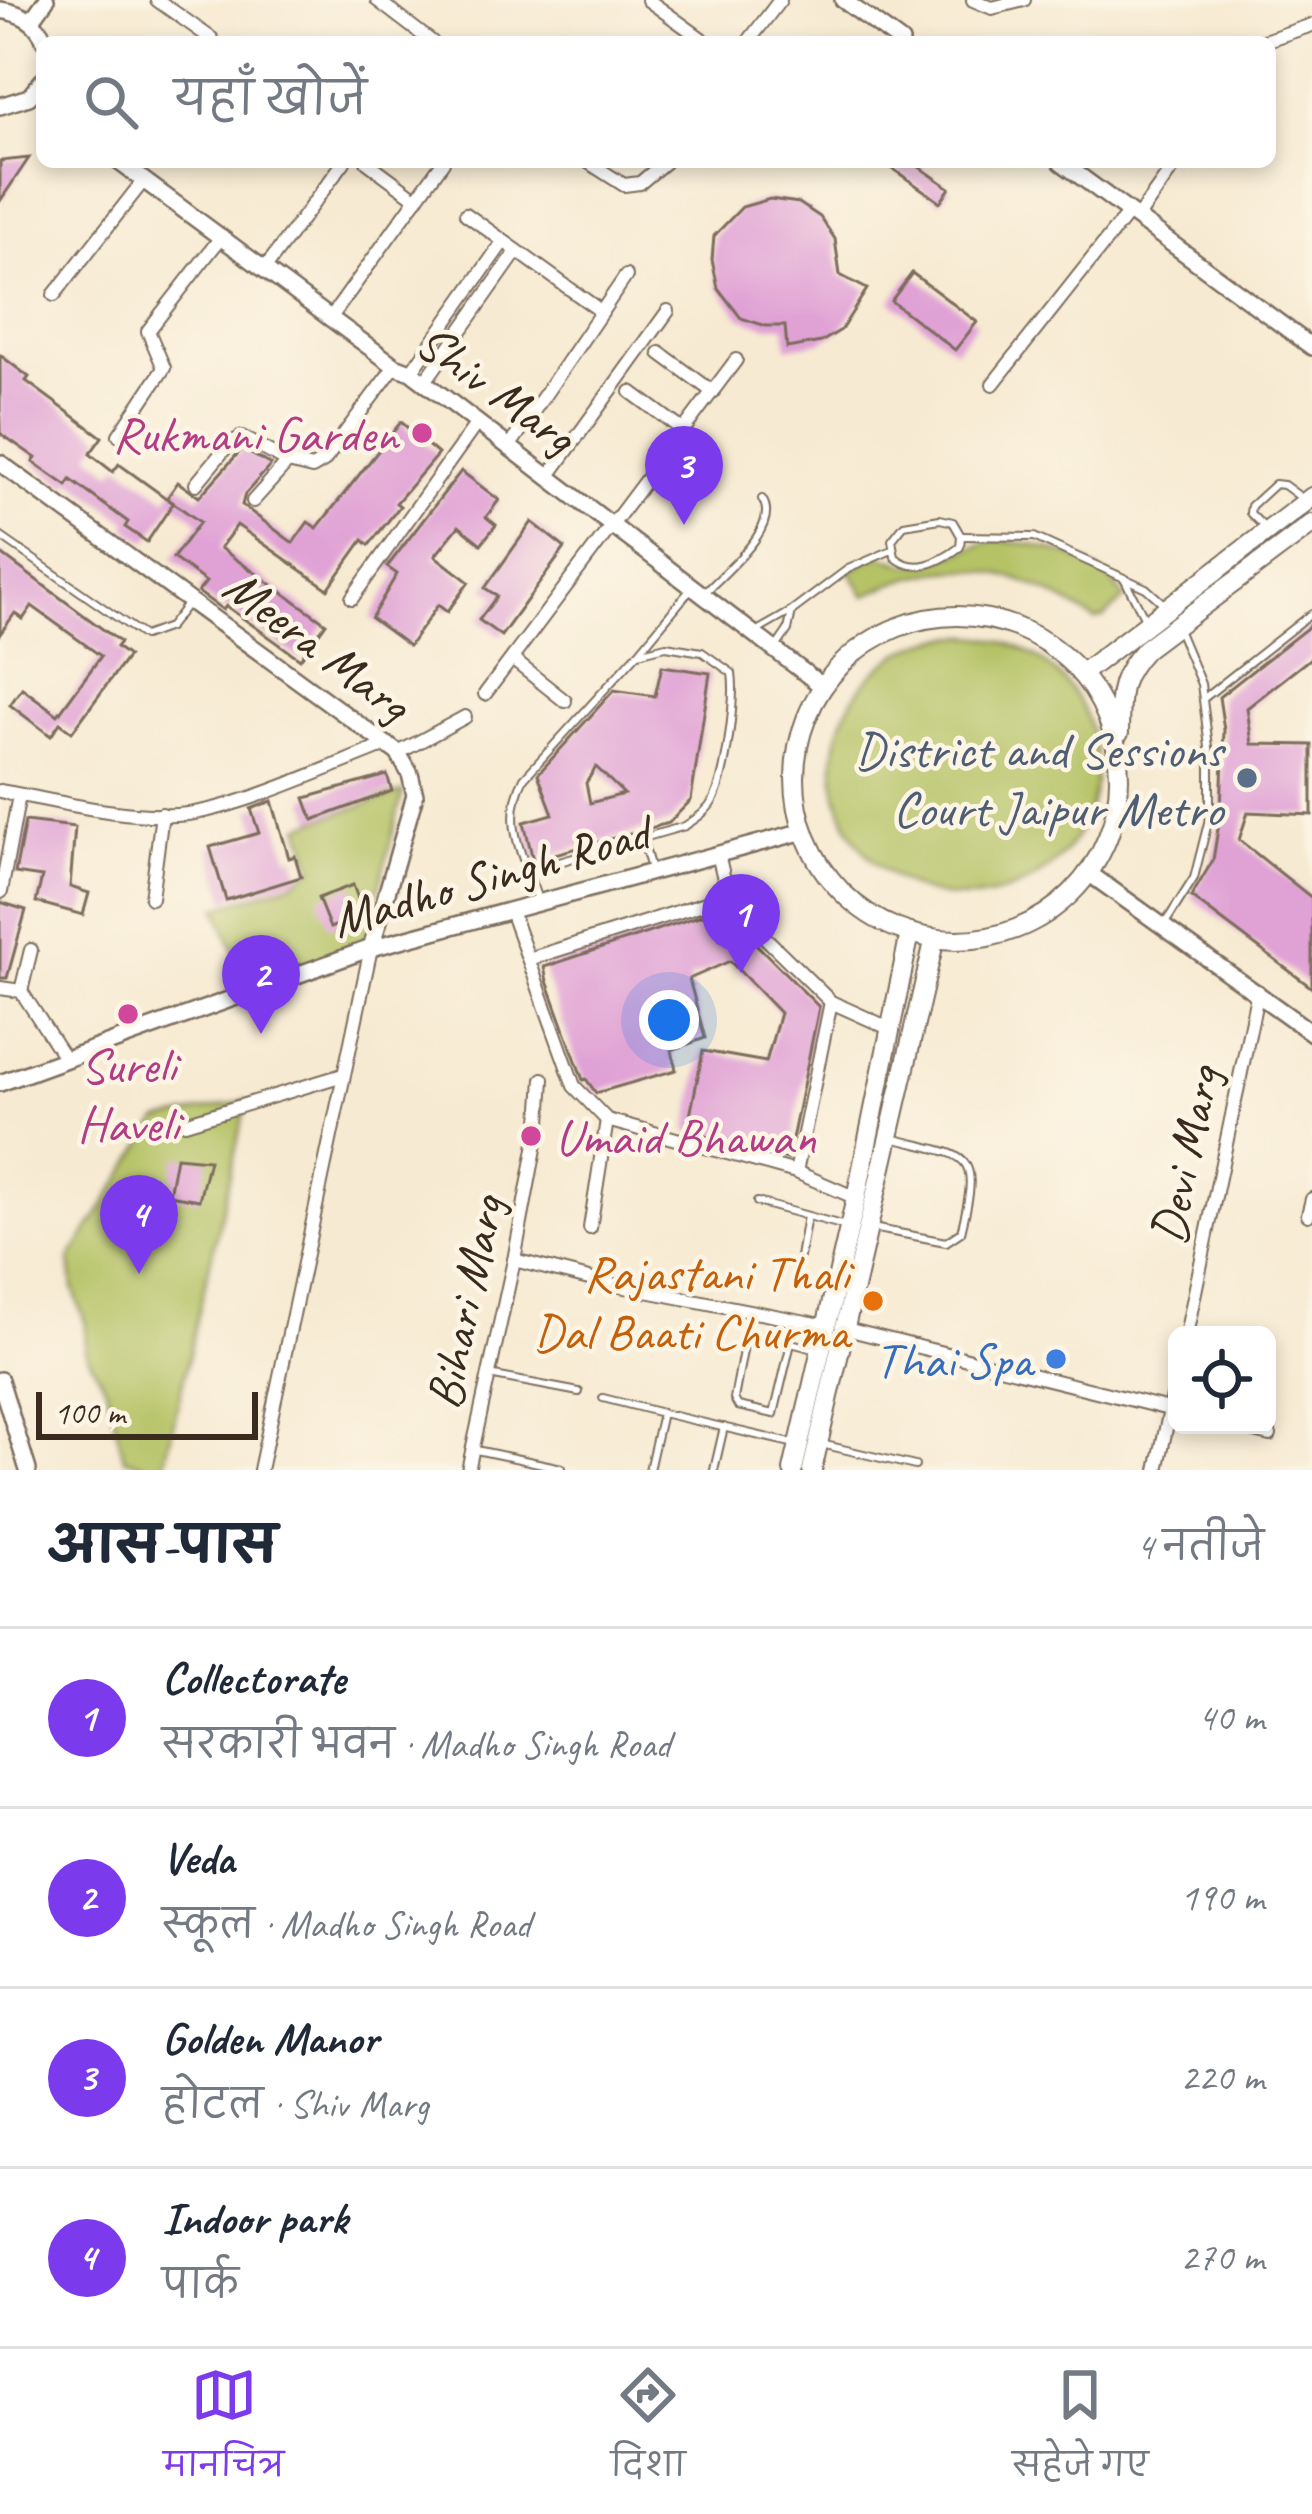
<!DOCTYPE html>
<html lang="hi">
<head>
<meta charset="utf-8">
<style>
	body { margin:0; font-family:Caveat,"Playpen Sans Deva",sans-serif; background:#f2f2f3; color:#1f2937 }
	.controls { position:absolute; right:36px; bottom:36px; display:grid; overflow:hidden; border-radius:18px; box-shadow:0 6px 18px #0003 }
	.controls button { width:108px; height:108px; display:grid; place-items:center; padding:0; border:0; border-bottom:3px solid #e0e1e3; background:#fff; color:#1f2937; font:60px sans-serif }
	.scale { position:absolute; left:36px; bottom:30px; width:222px; box-sizing:border-box; padding-left:12px; border:6px solid #3b2a1e; border-top:0; font-size:33px; line-height:42px; white-space:nowrap; color:#3b2a1e; -webkit-text-stroke:9px #fcf5e5; paint-order:stroke }
	.you { position:absolute; left:669px; top:1020px; width:42px; height:42px; margin:-30px; border:9px solid #fff; border-radius:50%; background:#1a73e8; box-shadow:0 0 0 18px #1a73e833 }
	.badge { display:grid; place-items:center; width:78px; height:78px; border-radius:50%; background:#7c3aed; color:#fff; font-size:39px; font-weight:700 }
	.pin { position:absolute; translate:-50% -99px; filter:drop-shadow(0 3px 6px #0008) }
	.pin::after { content:''; position:absolute; top:63px; width:42px; height:36px; background:inherit; clip-path:polygon(0 0,100% 0,50% 100%) }
	.list { margin:0; padding:0; list-style:none }
	h2 { display:flex; justify-content:space-between; align-items:center; height:156px; margin:0; padding:0 48px; font-size:51px }
	h2 small { font-size:39px; font-weight:400; color:#747a83 }
	.list li { display:grid; grid-template-columns:78px 1fr auto; gap:36px; align-items:center; box-sizing:border-box; height:180px; padding:0 48px; border-top:3px solid #e0e1e3 }
	.list b { display:block; font-size:45px; white-space:nowrap }
	.list p { margin:0; font-size:39px; white-space:nowrap; color:#747a83 }
	.list em { font-size:39px; font-style:normal; color:#747a83 }
	.icon { flex:none; width:66px; height:66px; fill:none; stroke:currentColor; stroke-width:2; stroke-linecap:round; stroke-linejoin:round }
	.map { position:relative; flex:none; width:1312px; height:1470px; overflow:hidden }
	.search { position:absolute; background:#fff; box-shadow:0 6px 18px #0003; left:36px; right:36px; top:36px; height:132px; display:flex; align-items:center; gap:30px; box-sizing:border-box; padding:0 42px; border-radius:18px; color:#747a83; font-size:45px }
	.sheet { height:876px; background:#fff }
	nav { display:flex; justify-content:space-around; align-items:center; box-sizing:border-box; height:168px; border-top:3px solid #e0e1e3; background:#fff; font-size:33px; color:#747a83 }
	nav a { display:grid; justify-items:center; gap:6px }
	nav .on { color:#7c3aed }
	.map>svg:first-child { display:block }
	.green { fill:#b5c366; stroke:#787642; stroke-width:3 }
	.building { fill:#e0a1d5; fill-rule:evenodd }
	.lines { fill:none; stroke-linecap:round; stroke-linejoin:round }
	.service-casing { stroke:#7d6d5d; stroke-width:10 }
	.minor-casing { stroke:#7d6d5d; stroke-width:16 }
	.tertiary-casing { stroke:#7d6d5d; stroke-width:20 }
	.primary-casing { stroke:#7d6d5d; stroke-width:22 }
	.service { stroke:#fff; stroke-width:6 }
	.minor { stroke:#fff; stroke-width:12 }
	.tertiary { stroke:#fff; stroke-width:15 }
	.primary { stroke:#fff; stroke-width:18 }
	.hotel-dot { fill:#d1479c; stroke:#fcf5e5; stroke-width:4.5 }
	.service-dot { fill:#5c6f8a; stroke:#fcf5e5; stroke-width:4.5 }
	.food-dot { fill:#e8710a; stroke:#fcf5e5; stroke-width:4.5 }
	.shop-dot { fill:#3f7fe0; stroke:#fcf5e5; stroke-width:4.5 }
	.labels { text-anchor:middle; stroke-width:9; stroke-linejoin:round; paint-order:stroke }
	.street-label { font-size:51px; fill:#3b2a1e; stroke:#fcf5e5 }
	.hotel-label { font-size:51px; fill:#b23c85; stroke:#fcf5e5; text-anchor:end }
	.service-label { font-size:51px; fill:#4e5e75; stroke:#fcf5e5; text-anchor:end }
	.food-label { font-size:51px; fill:#c56008; stroke:#fcf5e5; text-anchor:end }
	.shop-label { font-size:51px; fill:#366cbe; stroke:#fcf5e5; text-anchor:end }
</style>
</head>
<body>
<div class="map">
<svg width="1312" height="1470" viewBox="0 0 1312 1470">
	<rect width="100%" height="100%" fill="#fcf5e5"/>
	<filter id="ink" filterUnits="userSpaceOnUse"><feTurbulence type="fractalNoise" baseFrequency=".00833" numOctaves="2"/><feDisplacementMap in="SourceGraphic" scale="24" xChannelSelector="R" yChannelSelector="G"/><feConvolveMatrix kernelMatrix="1 2 1 2 8 2 1 2 1" color-interpolation-filters="sRGB"/></filter>
	<filter id="wash" filterUnits="userSpaceOnUse"><feTurbulence type="fractalNoise" baseFrequency=".004" numOctaves="4" result="noise"/><feDisplacementMap in="SourceGraphic" scale="48" xChannelSelector="R" yChannelSelector="G"/><feGaussianBlur stdDeviation="2.7" result="paint"/><feColorMatrix in="noise" values="0 0 0 0 0 0 0 0 0 0 0 0 0 0 0 0 0 1.4 0 .05"/><feComposite in="paint" operator="in"/></filter>
	<g filter="url(#wash)">
		<rect width="100%" height="100%" fill="#f7ead2"/>
		<!-- green -->
		<g class="green">
			<path d="M994,540C1038,543 1100,557 1125,598L1104,618L1095,620C1016,568 955,551 865,596L850,571L879,555L908,565L928,563Z"/>
			<circle cx="965" cy="767" r="131"/>
			<path d="M403,792L365,944L246,982L217,908L292,883L314,868L300,826Z"/>
			<path d="M247,1100L163,1470H160L124,1458L106,1387L85,1351L86,1325L73,1288L70,1259L158,1121Z"/>
		</g>
		<g id="blocks">
			<!-- building -->
			<g class="building">
				<path d="M29,158L0,201V161Z"/>
				<path d="M883,162H912L950,188L940,202Z"/>
				<path d="M770,199L799,203L820,217L835,239L840,275L867,289L841,330L821,342L787,348L785,326H766L741,318L718,288L712,260L714,236L742,207Z"/>
				<path d="M912,273L977,322L955,350L891,301Z"/>
				<path d="M0,355L29,377L26,381L102,437L90,454L113,472L119,464L173,503L147,542L125,527L128,522L71,480L67,486L33,462L36,458L0,433Z"/>
				<path d="M401,422L438,454L396,503L400,506L369,545L363,540L328,589L237,525L220,548L326,623L300,659L226,606L223,610L198,592L206,582L173,558L200,522L167,498L178,482L199,497L242,449L271,465L245,494L242,505L293,543L308,522L317,528Z"/>
				<path d="M461,471L499,500L486,517L496,525L481,544L459,526L435,556L469,582L447,612L438,605L409,646L371,618L397,574L387,567Z"/>
				<path d="M532,522L565,548L501,636L479,620L497,596L485,588Z"/>
				<path d="M0,553L120,642L116,647L128,656L72,732L60,723L51,736L10,705L22,688L58,715L101,656L32,606L23,619L15,613L0,634Z"/>
				<path d="M1312,624V657L1247,708L1252,744L1312,745V815L1248,812L1239,840L1312,898V988L1191,897L1213,860L1221,810L1224,730L1219,697Z"/>
				<path d="M662,666L710,673L691,800L669,823L533,860L524,822L553,814L538,774L614,690L655,696ZM596,767L624,794L590,803L586,783Z"/>
				<path d="M387,775L392,791L313,820L305,798Z"/>
				<path d="M272,801L289,858L295,856L301,877L226,900L210,847L259,833L251,809Z"/>
				<path d="M25,821L75,827L70,887L89,893L83,915L36,902L42,877L15,873Z"/>
				<path d="M353,885L364,915L330,928L318,898Z"/>
				<path d="M0,902L26,910L7,978H0Z"/>
				<path d="M714,911L720,939L743,931L819,1007L788,1159L687,1131L703,1051L766,1062L780,1013L730,961L689,979L705,1038L672,1050L676,1070L596,1093L586,1079L583,1080L547,981L544,967Z"/>
				<path d="M176,1157L209,1160L199,1200L169,1195Z"/>
			</g>
		</g>
	</g>
	<g filter="url(#ink)">
		<use href="#blocks" fill-opacity="0" stroke="#7d6d5d" stroke-width="3"/>
		<g class="lines">
			<!-- service casing -->
			<g class="service-casing">
				<g id="service">
					<path d="M940,519L953,522L961,536L960,547C940,562 915,575 895,557L892,540L904,525Z"/>
					<path d="M1266,529L1250,513L1251,506L1275,484L1284,485L1303,499"/>
					<path d="M0,536L144,636L169,627L188,603"/>
					<path d="M961,536L1034,537L1146,588L1166,606"/>
					<path d="M1125,580L1145,619"/>
					<path d="M705,593C724,572 782,527 762,499"/>
					<path d="M757,631L792,611L848,569L892,550"/>
					<path d="M777,646L788,630L792,611"/>
					<path d="M638,653L690,590"/>
					<path d="M1203,699L1312,613"/>
					<path d="M642,838L651,869"/>
					<path d="M528,871L685,826C697,818 707,812 714,799C726,774 736,700 732,673L702,652L666,646L638,653L524,778C501,822 523,855 538,900"/>
					<path d="M1166,922L1194,878L1210,815V755L1201,684L1177,627"/>
					<path d="M757,1202L845,1226"/>
					<path d="M872,1228L946,1242L961,1232C982,1148 968,1158 892,1138"/>
					<path d="M800,1257L807,1216"/>
					<path d="M745,1340L734,1399L738,1406L774,1414L791,1343L818,1350"/>
					<path d="M489,1375L579,1392"/>
					<path d="M603,1398L662,1413"/>
					<path d="M821,1444L915,1466"/>
					<path d="M476,1450L562,1468"/>
					<path d="M649,1470L662,1413L795,1444"/>
					<path d="M714,1470L724,1427"/>
				</g>
			</g>
			<!-- minor casing -->
			<g class="minor-casing">
				<g id="minor">
					<path d="M157,0L212,39"/>
					<path d="M377,0L432,42"/>
					<path d="M648,0L706,42"/>
					<path d="M973,0L992,8L1024,0"/>
					<path d="M748,42L780,0"/>
					<path d="M1261,42L1312,25"/>
					<path d="M367,162L417,199"/>
					<path d="M588,162L624,185L640,183L665,162"/>
					<path d="M466,214L602,312"/>
					<path d="M1137,218L1177,162"/>
					<path d="M266,267L344,162"/>
					<path d="M54,295L144,180"/>
					<path d="M332,316L443,162"/>
					<path d="M660,353L713,392"/>
					<path d="M411,372L503,242"/>
					<path d="M424,383L517,251"/>
					<path d="M993,384L1129,212"/>
					<path d="M631,392L684,431"/>
					<path d="M119,435L164,368L148,331L222,236"/>
					<path d="M509,447L626,276"/>
					<path d="M548,477L668,311"/>
					<path d="M196,484L229,444L242,437L288,462L312,468L324,461L395,366"/>
					<path d="M253,501L288,462"/>
					<path d="M352,598L477,423"/>
					<path d="M512,659L565,701"/>
					<path d="M485,694L736,360"/>
					<path d="M398,753L465,717"/>
					<path d="M0,791C57,801 118,818 176,815C231,813 335,764 389,744"/>
					<path d="M718,854L728,896L741,914L831,1002L891,1029"/>
					<path d="M1,892L19,795"/>
					<path d="M151,898L162,814"/>
					<path d="M511,911L574,1086L607,1120L796,1172L856,1198"/>
					<path d="M529,959L728,896"/>
					<path d="M0,988L21,991L66,1060"/>
					<path d="M21,991L31,950"/>
					<path d="M185,1123L343,1075"/>
					<path d="M796,1172L831,1002"/>
					<path d="M1308,1215L1312,1199"/>
					<path d="M590,1228L607,1120"/>
					<path d="M514,1260L605,1283L827,1326"/>
					<path d="M842,1328L1177,1411"/>
					<path d="M1186,1335L1258,991"/>
					<path d="M1232,1425L1270,1435"/>
					<path d="M260,1470L371,948"/>
					<path d="M468,1470L514,1260L540,1122L543,1079"/>
					<path d="M1157,1470L1177,1378"/>
				</g>
			</g>
			<!-- tertiary casing -->
			<g class="tertiary-casing">
				<g id="tertiary">
					<path d="M843,0L901,42"/>
					<path d="M0,10C21,13 38,21 45,42"/>
					<path d="M31,21L46,0"/>
					<path d="M0,106L29,97L42,81"/>
					<path d="M119,162L395,366L411,372L822,686"/>
					<path d="M1061,162L1312,347"/>
					<path d="M0,463L398,753L410,774L415,795L371,948"/>
					<path d="M1090,874L1312,1033"/>
					<path d="M0,1083L371,948L804,831"/>
					<path d="M0,1380L28,1470"/>
				</g>
			</g>
			<!-- primary casing -->
			<g class="primary-casing">
				<g id="primary">
					<circle cx="957" cy="778" r="162"/>
					<path d="M1081,674L1312,497"/>
					<path d="M1119,733C1120,694 1117,679 1145,649L1312,524"/>
					<path d="M793,1470L856,1198L910,933"/>
					<path d="M812,1470L934,942"/>
				</g>
			</g>
			<!-- service -->
			<use href="#service" class="service"/>
			<!-- minor -->
			<use href="#minor" class="minor"/>
			<!-- tertiary -->
			<use href="#tertiary" class="tertiary"/>
			<!-- primary -->
			<use href="#primary" class="primary"/>
		</g>
	</g>
	<!-- markers -->
	<g class="hotel-dot">
		<circle cx="422" cy="433" r="12"/>
		<circle cx="128" cy="1014" r="12"/>
		<circle cx="531" cy="1136" r="12"/>
	</g>
	<circle class="service-dot" cx="1247" cy="778" r="12"/>
	<circle class="food-dot" cx="873" cy="1301" r="12"/>
	<circle class="shop-dot" cx="1056" cy="1359" r="12"/>
	<g class="labels">
		<!-- street labels -->
		<g class="street-label">
			<text transform="translate(497 388) rotate(36)" y="18">Shiv Marg</text>
			<text transform="translate(318 644) rotate(37)" y="18">Meera Marg</text>
			<text transform="translate(490 875) rotate(-16)" y="18">Madho Singh Road</text>
			<text transform="translate(1184 1155) rotate(-78)" y="18">Devi Marg</text>
			<text transform="translate(464 1302) rotate(-78)" y="18">Bihari Marg</text>
		</g>
		<!-- hotel labels -->
		<g class="hotel-label">
			<text x="398" y="451">Rukmani Garden</text>
			<text x="128" y="1082" text-anchor="middle">Sureli<tspan x="128" dy="59">Haveli</tspan></text>
			<text x="555" y="1154" text-anchor="start">Umaid Bhawan</text>
		</g>
		<!-- service labels -->
		<g class="service-label">
			<text x="1223" y="767">District and Sessions<tspan x="1223" dy="59">Court Jaipur Metro</tspan></text>
		</g>
		<!-- food labels -->
		<g class="food-label">
			<text x="849" y="1290">Rajastani Thali<tspan x="849" dy="59">Dal Baati Churma</tspan></text>
		</g>
		<!-- shop labels -->
		<g class="shop-label">
			<text x="1032" y="1377">Thai Spa</text>
		</g>
	</g>
</svg>
<div class="controls">
<button><svg class="icon" aria-label="locate" viewBox="0 0 24 24"><circle cx="12" cy="12" r="6"/><path d="M12 2v4M12 18v4M2 12h4M18 12h4"/></svg></button>
</div>
<div class="scale">100 m</div>
<div class="you"></div>
<div class="pin badge" style="left:741px;top:973px">1</div>
<div class="pin badge" style="left:261px;top:1034px">2</div>
<div class="pin badge" style="left:684px;top:525px">3</div>
<div class="pin badge" style="left:139px;top:1274px">4</div>
<div class="search"><svg class="icon" aria-label="search" viewBox="0 0 24 24"><circle cx="10" cy="10" r="6"/><path d="M15 15l6 6"/></svg>यहाँ खोजें</div>
</div>
<section class="sheet">
<h2>आस-पास<small>4 नतीजे</small></h2>
<ul class="list">
<li><span class="badge">1</span><div><b>Collectorate</b><p>सरकारी भवन · Madho Singh Road</p></div><em>40 m</em></li>
<li><span class="badge">2</span><div><b>Veda</b><p>स्कूल · Madho Singh Road</p></div><em>190 m</em></li>
<li><span class="badge">3</span><div><b>Golden Manor</b><p>होटल · Shiv Marg</p></div><em>220 m</em></li>
<li><span class="badge">4</span><div><b>Indoor park</b><p>पार्क</p></div><em>270 m</em></li>
</ul>
</section>
<nav>
<a class="on"><svg class="icon" aria-label="map" viewBox="0 0 24 24"><path d="M3 6l6-2 6 2 6-2v14l-6 2-6-2-6 2zM9 4v14M15 6v14"/></svg>मानचित्र</a>
<a><svg class="icon" aria-label="directions" viewBox="0 0 24 24"><path d="M12 3l9 9-9 9-9-9zM9 14v-3h6M13 9l2 2-2 2"/></svg>दिशा</a>
<a><svg class="icon" aria-label="saved" viewBox="0 0 24 24"><path d="M7 4h10v16l-5-4-5 4z"/></svg>सहेजे गए</a>
</nav>
</body>
</html>
